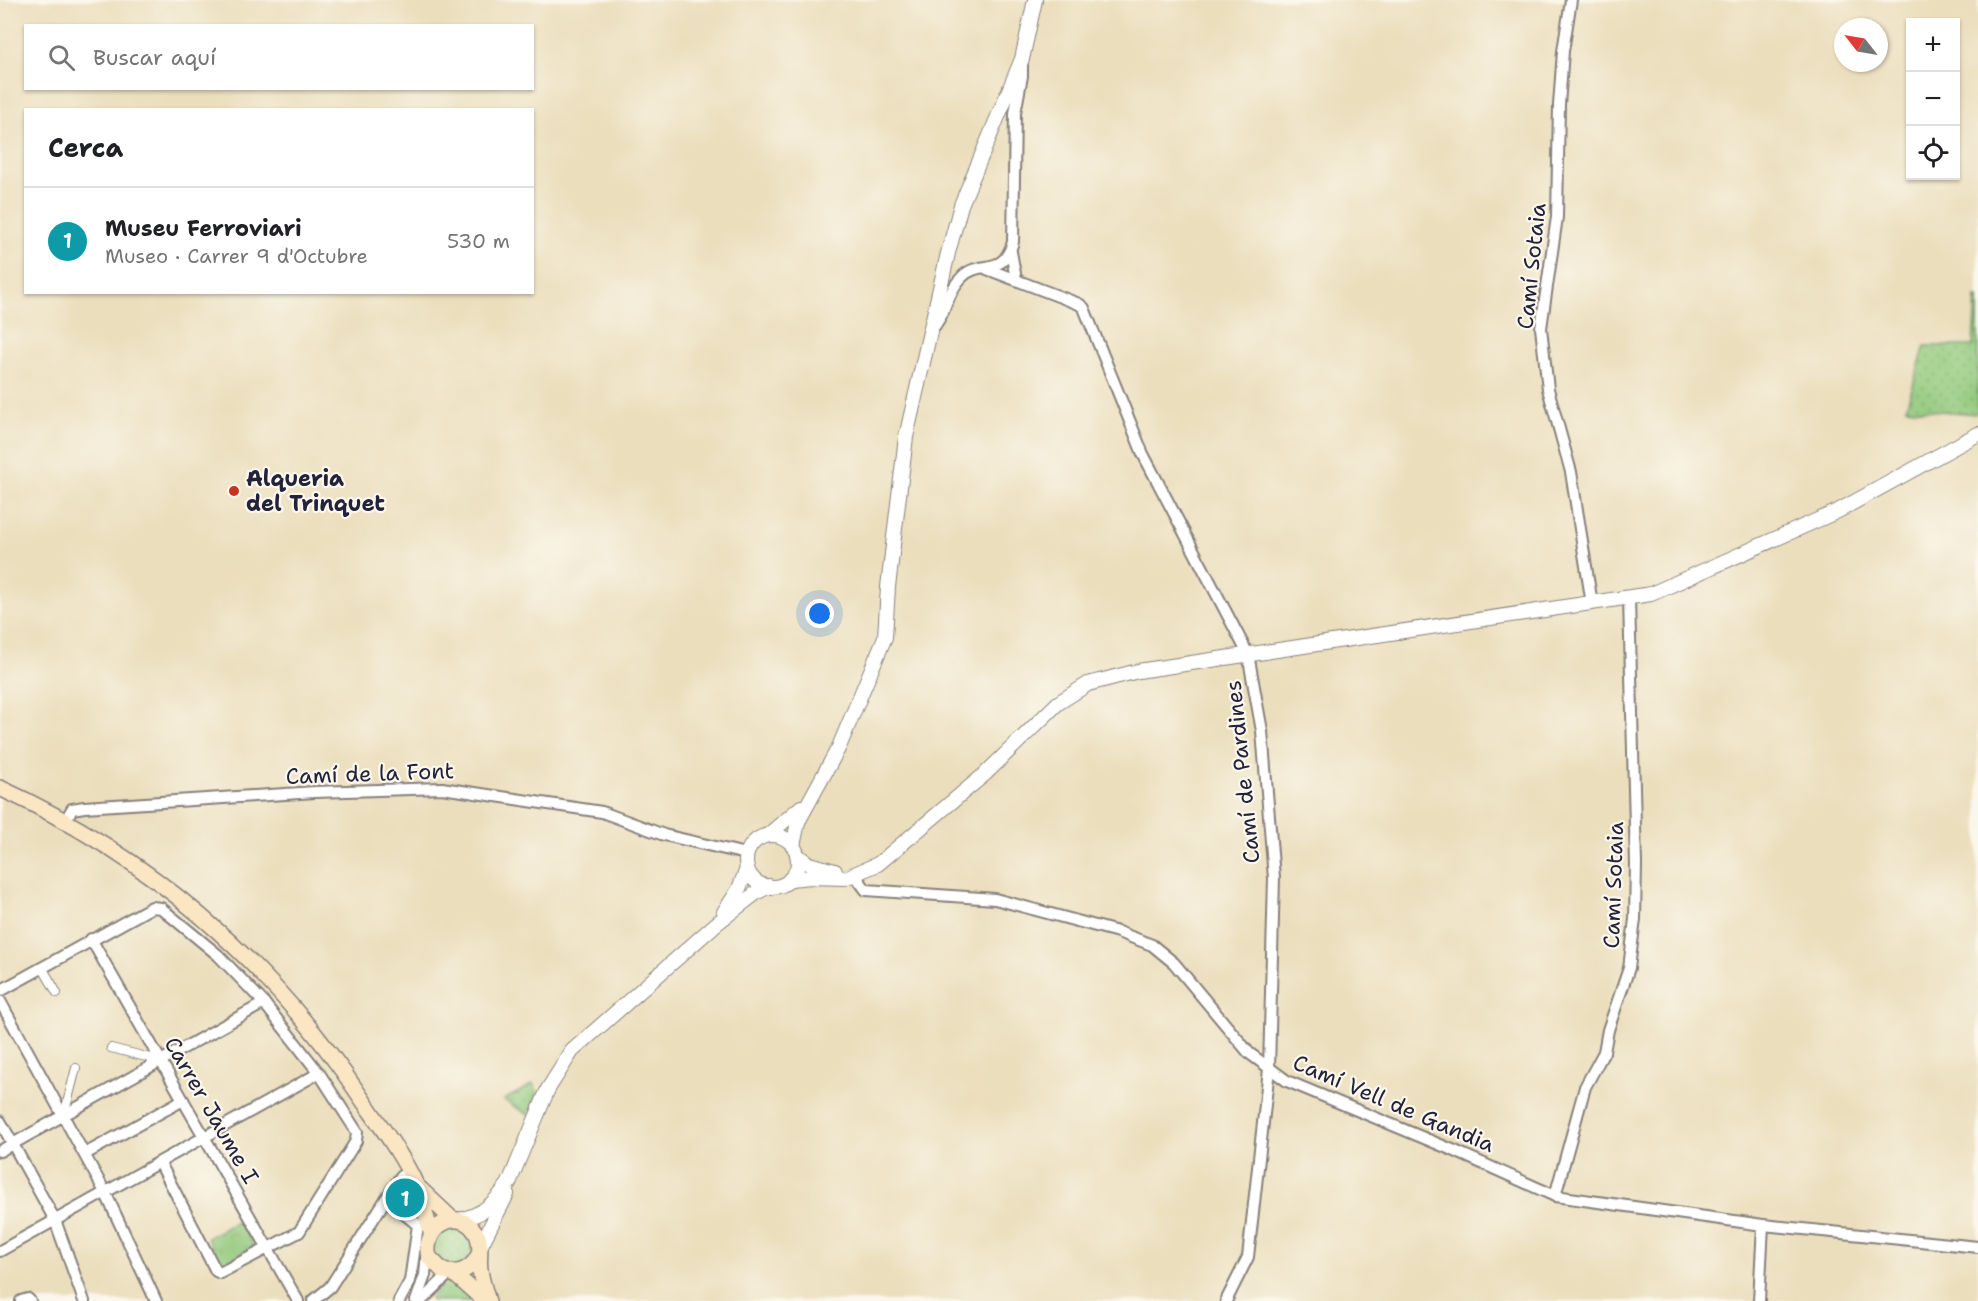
<!DOCTYPE html>
<html lang="es">
<head>
<meta charset="utf-8">
<style>
	body { margin:0; font-family:"Shantell Sans",sans-serif; background:#f6f6f6; color:#202124 }
	.controls { position:absolute; right:18px; top:18px; display:grid; overflow:hidden; border-radius:0px; box-shadow:0 2px 4px #0004 }
	.controls button { width:54px; height:54px; display:grid; place-items:center; padding:0; border:0; border-bottom:2px solid #e0e0e0; background:#fff; color:#202124; font:30px sans-serif }
	.compass { position:absolute; left:1834px; top:18px; width:54px; height:54px; border-radius:50%; background:#fff; box-shadow:0 2px 4px #0004; rotate:301deg }
	.you { position:absolute; left:820px; top:614px; width:21px; height:21px; margin:-15px; border:4px solid #fff; border-radius:50%; background:#1a73e8; box-shadow:0 0 0 9px #1a73e833 }
	.badge { display:grid; place-items:center; width:39px; height:39px; border-radius:50%; background:#c8321e; color:#fff; font-size:20px; font-weight:700 }
	.pin { position:absolute; translate:-50% -50%; border:3px solid #fff; box-shadow:0 2px 6px #0006 }
	.list { margin:0; padding:0; list-style:none }
	h2 { display:flex; justify-content:space-between; align-items:center; height:78px; margin:0; padding:0 24px; font-size:26px }
	h2 small { font-size:20px; font-weight:400; color:#757577 }
	.list li { display:grid; grid-template-columns:39px 1fr auto; gap:18px; align-items:center; box-sizing:border-box; height:108px; padding:0 24px; border-top:2px solid #e0e0e0 }
	.list b { display:block; font-size:22px; white-space:nowrap }
	.list p { margin:0; font-size:20px; white-space:nowrap; color:#757577 }
	.list em { font-size:20px; font-style:normal; color:#757577 }
	.icon { flex:none; width:33px; height:33px; fill:none; stroke:currentColor; stroke-width:2; stroke-linecap:round; stroke-linejoin:round }
	.map { position:relative; flex:none; width:1978px; height:1301px; overflow:hidden }
	.search { position:absolute; background:#fff; box-shadow:0 2px 4px #0004; left:24px; top:24px; width:510px; height:66px; display:flex; align-items:center; gap:15px; box-sizing:border-box; padding:0 21px; border-radius:0px; color:#757577; font-size:22px }
	.panel { position:absolute; background:#fff; box-shadow:0 2px 4px #0004; left:24px; top:108px; width:510px; height:186px; border-radius:0px }
	.map>svg:first-child { display:block }
	.grass { fill:url(#grass-dots); stroke:#5a765c; stroke-width:1.5 }
	.park { fill:url(#park-crowns); stroke:#5a765c; stroke-width:1.5 }
	.lines { fill:none; stroke-linecap:round; stroke-linejoin:round }
	.pedestrian-casing { stroke:#86807c; stroke-width:10 }
	.minor-casing { stroke:#86807c; stroke-width:14 }
	.tertiary-casing { stroke:#86807c; stroke-width:16 }
	.secondary-casing { stroke:#86807c; stroke-width:18 }
	.pedestrian { stroke:#fff; stroke-width:8 }
	.minor { stroke:#fff; stroke-width:10 }
	.tertiary { stroke:#fff; stroke-width:14 }
	.secondary { stroke:#fbe6c4; stroke-width:15 }
	.poi-dot { fill:#c8321e; stroke:#fbf7ec; stroke-width:2 }
	.labels { text-anchor:middle; stroke-width:4.5; stroke-linejoin:round; paint-order:stroke }
	.street-label { font-size:22px; fill:#22223b; stroke:#fbf7ec }
	.poi-label { font-size:22px; font-weight:bold; fill:#22223b; stroke:#fbf7ec; text-anchor:start }
</style>
</head>
<body>
<div class="map">
<svg width="1978" height="1301" viewBox="0 0 1978 1301">
	<defs>
		<pattern id="grass-dots" width="8" height="8" patternUnits="userSpaceOnUse" patternTransform="scale(1.5)"><rect width="8" height="8" fill="#92c97c"/><path d="M2 2h.1M6 6h.1" fill="none" stroke="#7eac6c" stroke-width="1.8" stroke-linecap="round"/></pattern>
		<pattern id="park-crowns" width="20" height="18" patternUnits="userSpaceOnUse" patternTransform="scale(1.5)"><rect width="20" height="18" fill="#92c97c"/><path d="M2 6a3 3 0 1 1 6 0M12 15a3 3 0 1 1 6 0" fill="none" stroke="#7eac6c"/></pattern>
	</defs>
	<rect width="100%" height="100%" fill="#fbf7ec"/>
	<filter id="ink" filterUnits="userSpaceOnUse"><feTurbulence type="fractalNoise" baseFrequency=".0167" numOctaves="2"/><feDisplacementMap in="SourceGraphic" scale="12" xChannelSelector="R" yChannelSelector="G"/><feConvolveMatrix kernelMatrix="1 2 1 2 8 2 1 2 1" color-interpolation-filters="sRGB"/></filter>
	<filter id="wash" filterUnits="userSpaceOnUse"><feTurbulence type="fractalNoise" baseFrequency=".008" numOctaves="4" result="noise"/><feDisplacementMap in="SourceGraphic" scale="24" xChannelSelector="R" yChannelSelector="G"/><feGaussianBlur stdDeviation="1.35" result="paint"/><feColorMatrix in="noise" values="0 0 0 0 0 0 0 0 0 0 0 0 0 0 0 0 0 1.4 0 .05"/><feComposite in="paint" operator="in"/></filter>
	<g filter="url(#wash)">
		<rect width="100%" height="100%" fill="#ebdebc"/>
		<!-- grass -->
		<g class="grass">
			<path d="M1976,298H1978V410L1975,414L1906,408L1925,346H1973Z"/>
			<path d="M533,1084L538,1093L529,1115L504,1100Z"/>
			<path d="M458,1227C471,1232 473,1240 474,1253L459,1268L439,1263L433,1244L445,1228Z"/>
		</g>
		<!-- park -->
		<g class="park">
			<path d="M240,1220L254,1247L221,1265L207,1238Z"/>
			<path d="M445,1281H452L477,1301H432L430,1298Z"/>
		</g>
	</g>
	<g filter="url(#ink)">
		<g class="lines">
			<!-- pedestrian casing -->
			<g class="pedestrian-casing">
				<g id="pedestrian">
					<path d="M42,967L57,993"/>
					<path d="M111,1048L162,1061"/>
					<path d="M64,1115L76,1068"/>
				</g>
			</g>
			<!-- minor casing -->
			<g class="minor-casing">
				<g id="minor">
					<path d="M1571,0L1563,51L1559,105L1557,217L1541,328L1548,389L1571,472L1592,604"/>
					<path d="M1011,252L1016,279"/>
					<path d="M987,269L1079,304L1084,308L1143,454L1248,654L1262,731L1274,878L1269,1069L1248,1257L1226,1301"/>
					<path d="M931,330C946,315 947,291 962,277C981,258 1002,279 1013,242L1015,113L1022,76V62"/>
					<path d="M65,821L72,809L84,807L315,792L442,788L602,812L664,835L746,854"/>
					<path d="M855,875L866,890L995,899L1118,932L1152,945L1174,963L1249,1053L1287,1081L1455,1151L1555,1196L1763,1225L1978,1247"/>
					<path d="M91,939L298,1301"/>
					<path d="M0,991L152,907L161,908L218,955L264,1003L319,1073L357,1132L356,1141L299,1232L220,1273L216,1271L160,1163"/>
					<path d="M0,1001L105,1192L156,1301"/>
					<path d="M0,1121L55,1220L84,1301"/>
					<path d="M0,1151L264,1003"/>
					<path d="M85,1154L183,1100"/>
					<path d="M1555,1196L1585,1087L1604,1052L1608,1030L1629,968L1635,919L1636,864L1629,599"/>
					<path d="M386,1199L401,1176"/>
					<path d="M0,1251L319,1073"/>
					<path d="M21,1301L28,1299L30,1301"/>
					<path d="M313,1301L330,1287L386,1199L418,1225L410,1281L399,1301"/>
					<path d="M416,1301L425,1275L427,1251"/>
					<path d="M421,1301L450,1273"/>
					<path d="M1759,1301L1763,1225"/>
				</g>
			</g>
			<!-- tertiary casing -->
			<g class="tertiary-casing">
				<g id="tertiary">
					<circle cx="772" cy="861" r="26"/>
					<path d="M768,835L801,807"/>
					<path d="M793,846L798,822L839,747L885,637L888,587L906,437L948,253L961,205L1022,59L1035,0"/>
					<path d="M797,855L809,864L835,871"/>
					<path d="M790,879L811,877L845,878L878,864L985,774L1058,703L1088,684L1138,671L1651,594L1838,511L1978,434"/>
					<path d="M724,912L738,891L747,869"/>
					<path d="M457,1220C481,1217 495,1203 509,1183L548,1089L572,1051L716,924L756,893L769,886"/>
					<path d="M480,1247L507,1194"/>
				</g>
			</g>
			<!-- secondary casing -->
			<g class="secondary-casing">
				<g id="secondary">
					<path d="M0,788C148,856 270,961 360,1096C379,1124 402,1154 416,1185C422,1200 426,1217 431,1232"/>
					<path d="M418,1187L453,1220"/>
					<path d="M479,1254C472,1270 459,1275 443,1271L429,1257C421,1228 459,1204 476,1233C483,1244 478,1257 480,1269C481,1280 485,1291 488,1301"/>
					<path d="M453,1273L485,1301"/>
				</g>
			</g>
			<!-- pedestrian -->
			<use href="#pedestrian" class="pedestrian"/>
			<!-- minor -->
			<use href="#minor" class="minor"/>
			<!-- tertiary -->
			<use href="#tertiary" class="tertiary"/>
			<!-- secondary -->
			<use href="#secondary" class="secondary"/>
		</g>
	</g>
	<!-- markers -->
	<circle class="poi-dot" cx="234" cy="491" r="6"/>
	<g class="labels">
		<!-- street labels -->
		<g class="street-label">
			<text transform="translate(1531 266) rotate(-84)" y="8">Camí Sotaia</text>
			<text transform="translate(1242 772) rotate(-96)" y="8">Camí de Pardines</text>
			<text transform="translate(370 773) rotate(-2)" y="8">Camí de la Font</text>
			<text transform="translate(1613 885) rotate(-88)" y="8">Camí Sotaia</text>
			<text transform="translate(1394 1103) rotate(23)" y="8">Camí Vell de Gandia</text>
			<text transform="translate(212 1110) rotate(60)" y="8">Carrer Jaume I</text>
		</g>
		<!-- poi labels -->
		<g class="poi-label">
			<text x="246" y="486">Alqueria<tspan x="246" dy="25">del Trinquet</tspan></text>
		</g>
	</g>
</svg>
<div class="controls">
<button>+</button>
<button>−</button>
<button><svg class="icon" aria-label="locate" viewBox="0 0 24 24"><circle cx="12" cy="12" r="6"/><path d="M12 2v4M12 18v4M2 12h4M18 12h4"/></svg></button>
</div>
<svg class="compass" viewBox="-18 -18 36 36"><path d="M0-13l5 13h-10z" fill="#e53935"/><path d="M0 13l5-13h-10z" fill="#757577"/></svg>
<div class="you"></div>
<div class="pin badge" style="left:405px;top:1198px;background:#0f9aa8">1</div>
<div class="search"><svg class="icon" aria-label="search" viewBox="0 0 24 24"><circle cx="10" cy="10" r="6"/><path d="M15 15l6 6"/></svg>Buscar aquí</div>
<section class="panel">
<h2>Cerca<small></small></h2>
<ul class="list">
<li><span class="badge" style="background:#0f9aa8">1</span><div><b>Museu Ferroviari</b><p>Museo · Carrer 9 d'Octubre</p></div><em>530 m</em></li>
</ul>
</section>
</div>
</body>
</html>
